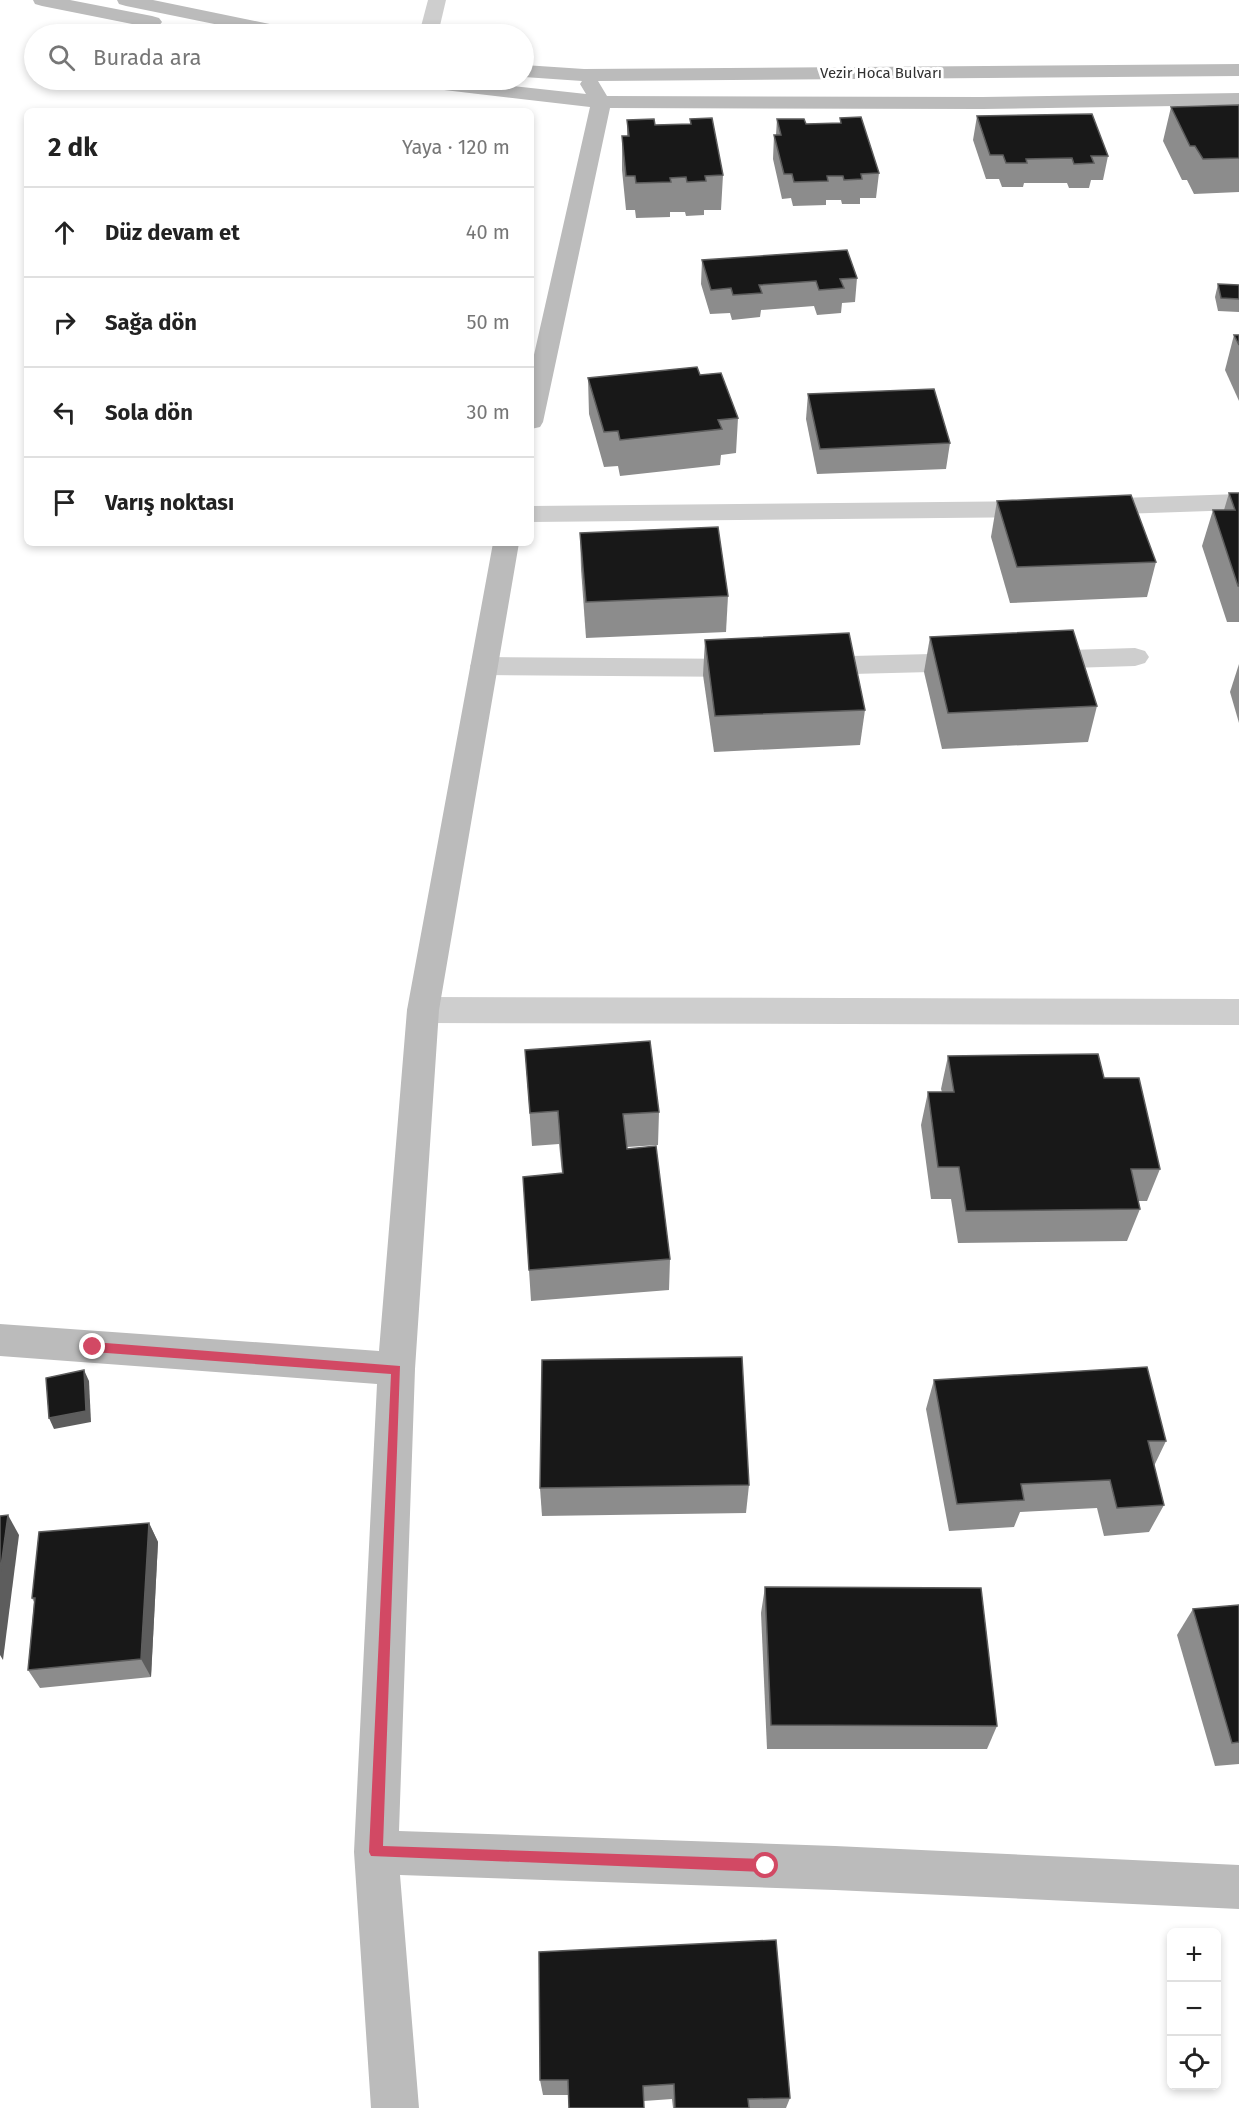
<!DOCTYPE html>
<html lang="tr">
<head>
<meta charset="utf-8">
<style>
	body { margin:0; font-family:"Fira Sans",sans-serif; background:#f6f6f6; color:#222 }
	.controls { position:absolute; right:18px; bottom:18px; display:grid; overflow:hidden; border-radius:9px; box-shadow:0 3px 9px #0003 }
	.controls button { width:54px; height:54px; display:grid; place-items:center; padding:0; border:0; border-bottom:2px solid #e0e0e0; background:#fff; color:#222; font:30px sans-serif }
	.stop { position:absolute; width:18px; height:18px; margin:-14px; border:4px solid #d24964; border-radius:50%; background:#fff }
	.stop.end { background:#d24964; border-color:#fff; box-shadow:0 2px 6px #0008 }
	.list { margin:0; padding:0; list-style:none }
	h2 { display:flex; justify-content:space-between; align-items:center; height:78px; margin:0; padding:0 24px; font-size:26px }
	h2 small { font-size:20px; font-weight:400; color:#767676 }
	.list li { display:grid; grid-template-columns:39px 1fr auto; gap:18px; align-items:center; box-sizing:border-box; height:90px; padding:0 24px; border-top:2px solid #e0e0e0 }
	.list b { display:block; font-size:22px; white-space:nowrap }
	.list em { font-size:20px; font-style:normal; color:#767676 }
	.icon { flex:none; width:33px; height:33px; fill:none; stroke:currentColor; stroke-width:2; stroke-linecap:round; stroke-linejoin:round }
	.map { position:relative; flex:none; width:1239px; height:2108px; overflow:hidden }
	.search { position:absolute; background:#fff; box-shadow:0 3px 9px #0003; left:24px; top:24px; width:510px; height:66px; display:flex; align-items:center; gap:15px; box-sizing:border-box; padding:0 21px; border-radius:33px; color:#767676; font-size:22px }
	.panel { position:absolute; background:#fff; box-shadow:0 3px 9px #0003; left:24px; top:108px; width:510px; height:438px; border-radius:9px }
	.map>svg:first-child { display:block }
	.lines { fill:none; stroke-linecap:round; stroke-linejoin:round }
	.street { fill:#cecece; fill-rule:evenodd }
	.secondary { fill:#bbb; fill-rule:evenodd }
	.wall { fill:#8c8c8c }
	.shaded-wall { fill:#5d5d5d }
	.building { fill:#181818; stroke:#5d5d5d; stroke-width:1.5 }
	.route { fill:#d24964 }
	.labels { text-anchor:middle; stroke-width:6; stroke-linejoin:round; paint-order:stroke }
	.far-street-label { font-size:15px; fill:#313131; stroke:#fff }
</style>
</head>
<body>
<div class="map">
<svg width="1239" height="2108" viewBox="0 0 1239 2108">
	<rect width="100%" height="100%" fill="#fff"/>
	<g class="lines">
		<!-- street -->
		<g class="street">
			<path d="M428,0H446L438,34H419Z"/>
			<path d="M1239,494V510L1091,515L1082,513L1078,507L1082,501L1091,499Z"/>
			<path d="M1039,501L1048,503L1052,509L1048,515L1039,517L531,522V506Z"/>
			<path d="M1135,648L1145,651L1149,657L1145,663L1135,666L1037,669L1027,666L1023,660L1027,654L1037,651Z"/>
			<path d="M971,653L981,656L985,662L981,668L971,671L812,675L802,673L798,666L802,659L812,657Z"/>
			<path d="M484,657L749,659L759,661L763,668L759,675L749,677L484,675L474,673L470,666L474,659Z"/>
			<path d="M423,997L1239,999V1025L423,1023L412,1019L407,1010L412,1001Z"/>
		</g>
		<!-- secondary -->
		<g class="secondary">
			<path d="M33,0H70L152,16L159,18L162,22L159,26L152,28L42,6L35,4Z"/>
			<path d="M117,0H153L289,28L296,30L299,34H264L126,6L119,4Z"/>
			<path d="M1239,64V76L598,81L607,96L982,97L1239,93V105L982,109L610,108L543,422L540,427L531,429V368L590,107L410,86L403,84L400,80H458L586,94L580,84L582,81L524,77V65L584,69Z"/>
			<path d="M493,543H519L439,1010L415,1369L399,1831L835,1846L1239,1865V1909L835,1890L400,1875L419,2108H371L354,1852L377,1384L0,1356V1324L379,1351L407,1010Z"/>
		</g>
	</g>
	<!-- wall -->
	<g class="wall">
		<path d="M1239,105V192L1194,194L1187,180H1182L1163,141L1171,107Z"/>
		<path d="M977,116L1108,156L1103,180H1091L1089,188H1069L1067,183H1024L1023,187H1002L999,179H986L973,140Z"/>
		<path d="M840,118L879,173L876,198H860V204H842L841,200H826V205L793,206L791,198L782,199L773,159L774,135H776L777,119L806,124L840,123Z"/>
		<path d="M690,119L723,175L721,210H704V215L686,216L685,212H670V217L636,218L635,210H626L622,170V136H627V120L655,125L690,124Z"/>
		<path d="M702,260L857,278L855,302L842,303L841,313L817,315L814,306L761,310L760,317L732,320L730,313L710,314L701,284Z"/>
		<path d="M1218,284L1239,285V312L1218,311L1215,297Z"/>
		<path d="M1234,335H1239V401L1225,370Z"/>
		<path d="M700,375L738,418L736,453L721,455L720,465L620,476L618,466L604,467L589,414L588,378Z"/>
		<path d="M808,394L950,443L946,469L817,474L806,419Z"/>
		<path d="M1229,493H1239V622H1227L1202,546L1213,510H1224Z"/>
		<path d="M997,501L1156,562L1147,597L1010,603L991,537Z"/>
		<path d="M580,533L728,596L726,632L586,638L581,569Z"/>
		<path d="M930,637L1097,706L1088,742L942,749L924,672Z"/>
		<path d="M705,640L865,710L860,745L714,752L703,675Z"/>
		<path d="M1239,664V723L1230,692Z"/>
		<path d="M525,1050L659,1112L658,1145L627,1147L670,1259L669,1290L531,1301L523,1177L562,1173L559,1144L532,1146Z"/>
		<path d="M948,1056L1104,1078L1160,1169L1147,1201H1138L1140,1209L1127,1241L958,1243L951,1199H931L921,1125L928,1092H942L941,1089Z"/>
		<path d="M934,1380L1166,1441L1154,1466L1164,1505L1149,1532L1104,1536L1097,1508L1020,1512L1014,1527L949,1531L926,1409Z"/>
		<path d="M749,1485L746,1513L542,1516L540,1488Z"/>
		<path d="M149,1523L158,1542L151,1677L40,1688L28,1670L34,1602L32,1598Z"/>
		<path d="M765,1587L997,1726L987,1749H767L761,1613Z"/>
		<path d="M1239,1605V1764L1215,1766L1177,1635L1193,1609Z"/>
		<path d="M539,1952L790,2098L786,2108H673L672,2099L644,2101L568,2095H543L540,2080Z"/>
	</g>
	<!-- shaded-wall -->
	<g class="shaded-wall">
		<path d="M84,1370L89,1381L91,1422L54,1429L49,1418Z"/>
		<path d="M8,1515L19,1535L3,1660L0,1655V1574Z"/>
		<path d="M149,1523L158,1542L151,1677L141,1659Z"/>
	</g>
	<!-- building -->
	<g class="building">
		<path d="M1239,105V158L1203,159L1195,146H1190L1171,107Z"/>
		<path d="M1092,114L1108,156H1091L1094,163L1074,164L1072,158L1026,159L1027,163H1006L1003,155H990L977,116Z"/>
		<path d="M861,117L879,173L861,174L862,179L844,180L843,176H827L828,181L794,182L792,174H784L774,135H781L777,119H804L806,124L841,123L840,118Z"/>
		<path d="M712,118L723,175L705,176L706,181L687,182L686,177L670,178L671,182L636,183L635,176H626L622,136H629L627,120L654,119L655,125L691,124L690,119Z"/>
		<path d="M847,250L857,278L840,279L844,288L819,290L816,281L759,285L762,293L733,295L731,288L711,290L702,260Z"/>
		<path d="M1218,284L1239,285V299L1221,298Z"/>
		<path d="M1234,335H1239V345Z"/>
		<path d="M697,367L700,375L721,373L738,418L718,420L722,429L620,440L618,431L604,432L588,378Z"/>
		<path d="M934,389L950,443L820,449L808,394Z"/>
		<path d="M1229,493H1239V586H1238L1213,510H1235Z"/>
		<path d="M1131,495L1156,562L1017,567L997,501Z"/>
		<path d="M718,527L728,596L586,602L580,533Z"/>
		<path d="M1073,630L1097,706L948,713L930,637Z"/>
		<path d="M849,633L865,710L715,716L705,640Z"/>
		<path d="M650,1041L659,1112L623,1114L627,1149L656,1146L670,1259L529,1270L523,1177L563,1173L558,1111L530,1113L525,1050Z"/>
		<path d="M1098,1054L1104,1078H1139L1160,1169H1131L1140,1209L966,1211L959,1167H938L928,1092H954L948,1056Z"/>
		<path d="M742,1357L749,1485L540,1488L542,1360Z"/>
		<path d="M1147,1367L1166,1441H1148L1164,1505L1117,1508L1110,1480L1021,1484L1024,1500L957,1504L934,1380Z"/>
		<path d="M84,1370L86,1411L49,1418L46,1378Z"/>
		<path d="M8,1515L0,1574V1516Z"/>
		<path d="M149,1523L141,1659L28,1670L35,1598H32L39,1532Z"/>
		<path d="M765,1587L981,1588L997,1726L771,1725Z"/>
		<path d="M1239,1605V1742L1232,1743L1193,1609Z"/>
		<path d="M776,1940L790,2098L748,2099L749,2108H675L674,2084L643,2086L644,2108H569L568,2080H540L539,1952Z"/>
	</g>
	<!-- route -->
	<path class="route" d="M93,1342L400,1366L383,1846L766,1859L770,1861L772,1866L770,1870L766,1872L371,1856L369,1852L391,1374L93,1352L88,1347Z"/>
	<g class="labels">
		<!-- far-street labels -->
		<g class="far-street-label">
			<text x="881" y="78">Vezir Hoca Bulvarı</text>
		</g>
	</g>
</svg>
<div class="controls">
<button>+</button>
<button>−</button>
<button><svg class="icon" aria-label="locate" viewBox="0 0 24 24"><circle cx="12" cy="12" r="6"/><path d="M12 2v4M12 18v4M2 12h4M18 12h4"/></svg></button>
</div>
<div class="stop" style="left:766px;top:1866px"></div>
<div class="stop end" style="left:93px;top:1347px"></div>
<div class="search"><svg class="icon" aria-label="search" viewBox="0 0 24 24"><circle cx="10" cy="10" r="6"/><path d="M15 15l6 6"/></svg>Burada ara</div>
<section class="panel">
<h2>2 dk<small>Yaya · 120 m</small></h2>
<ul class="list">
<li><svg class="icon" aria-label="ahead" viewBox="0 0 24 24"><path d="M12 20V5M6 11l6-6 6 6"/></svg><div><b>Düz devam et</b></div><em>40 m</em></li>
<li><svg class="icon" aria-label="right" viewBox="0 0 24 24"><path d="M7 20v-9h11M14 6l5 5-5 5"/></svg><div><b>Sağa dön</b></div><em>50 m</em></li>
<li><svg class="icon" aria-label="left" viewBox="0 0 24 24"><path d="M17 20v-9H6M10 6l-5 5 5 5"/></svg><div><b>Sola dön</b></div><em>30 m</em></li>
<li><svg class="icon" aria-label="arrive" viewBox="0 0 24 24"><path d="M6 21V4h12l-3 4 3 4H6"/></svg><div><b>Varış noktası</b></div></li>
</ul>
</section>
</div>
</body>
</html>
